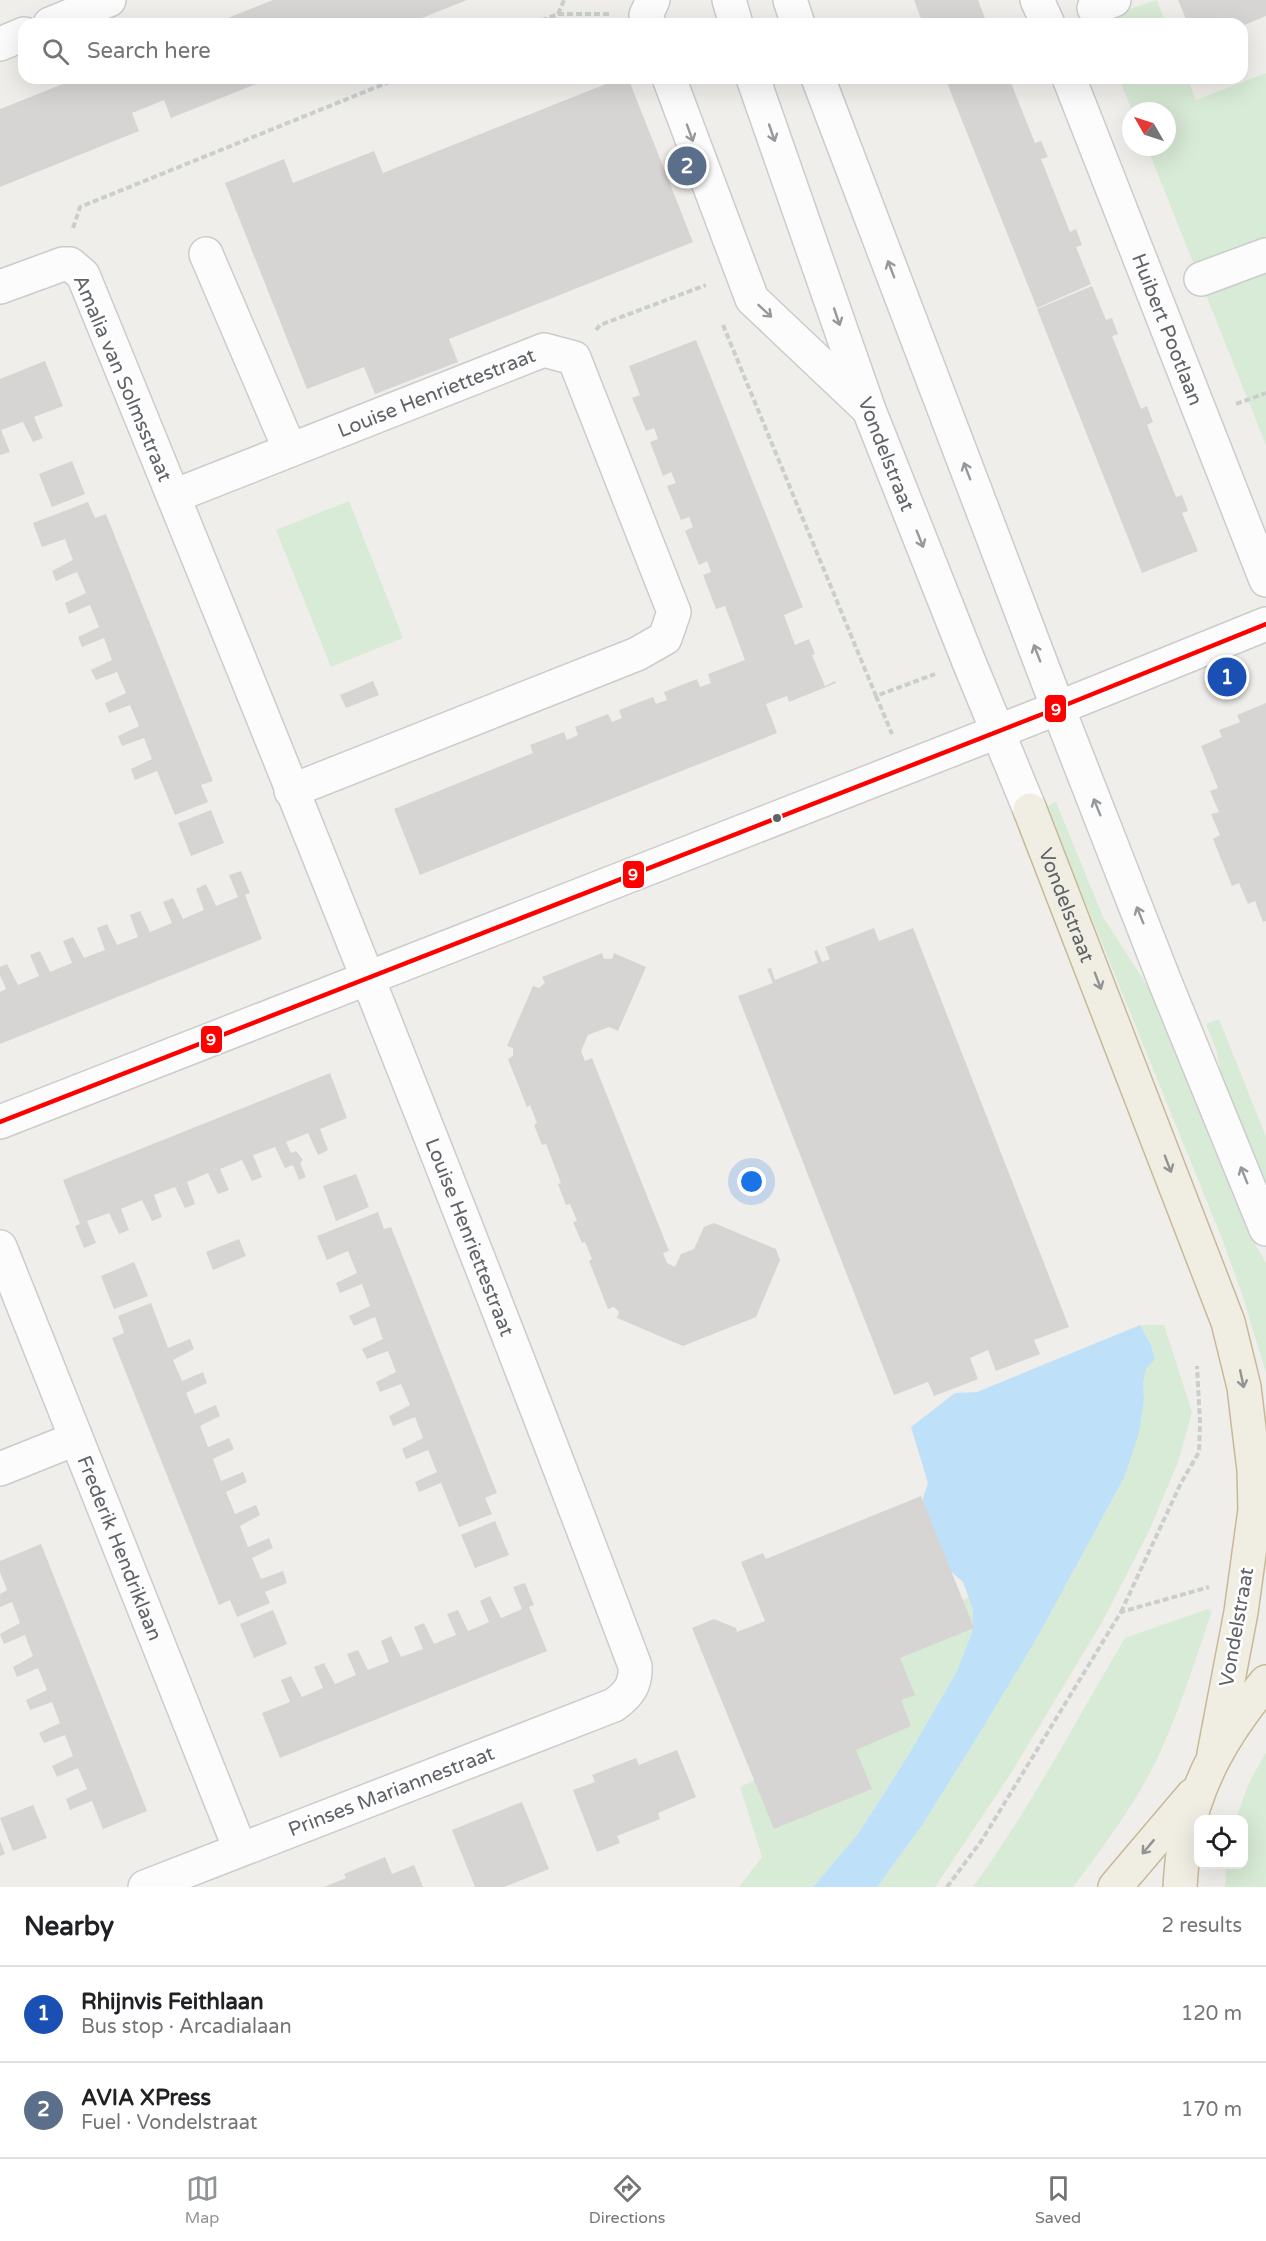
<!DOCTYPE html>
<html lang="en">
<head>
<meta charset="utf-8">
<style>
	body { margin:0; font-family:"Varela Round",sans-serif; background:#f6f6f6; color:#202124 }
	.controls { position:absolute; right:18px; bottom:18px; display:grid; overflow:hidden; border-radius:12px; box-shadow:0 6px 24px #0002 }
	.controls button { width:54px; height:54px; display:grid; place-items:center; padding:0; border:0; border-bottom:2px solid #e0e0e0; background:#fff; color:#202124; font:30px sans-serif }
	.compass { position:absolute; left:1122px; top:102px; width:54px; height:54px; border-radius:50%; background:#fff; box-shadow:0 6px 24px #0002; rotate:309deg }
	.you { position:absolute; left:752px; top:1182px; width:21px; height:21px; margin:-15px; border:4px solid #fff; border-radius:50%; background:#1a73e8; box-shadow:0 0 0 9px #1a73e833 }
	.badge { display:grid; place-items:center; width:39px; height:39px; border-radius:50%; background:#919496; color:#fff; font-size:20px; font-weight:700 }
	.pin { position:absolute; translate:-50% -50%; border:3px solid #fff; box-shadow:0 2px 6px #0006 }
	.list { margin:0; padding:0; list-style:none }
	h2 { display:flex; justify-content:space-between; align-items:center; height:78px; margin:0; padding:0 24px; font-size:26px }
	h2 small { font-size:20px; font-weight:400; color:#757577 }
	.list li { display:grid; grid-template-columns:39px 1fr auto; gap:18px; align-items:center; box-sizing:border-box; height:96px; padding:0 24px; border-top:2px solid #e0e0e0 }
	.list b { display:block; font-size:22px; white-space:nowrap }
	.list p { margin:0; font-size:20px; white-space:nowrap; color:#757577 }
	.list em { font-size:20px; font-style:normal; color:#757577 }
	.icon { flex:none; width:33px; height:33px; fill:none; stroke:currentColor; stroke-width:2; stroke-linecap:round; stroke-linejoin:round }
	.map { position:relative; flex:none; width:1266px; height:1887px; overflow:hidden }
	.search { position:absolute; background:#fff; box-shadow:0 6px 24px #0002; left:18px; right:18px; top:18px; height:66px; display:flex; align-items:center; gap:15px; box-sizing:border-box; padding:0 21px; border-radius:18px; color:#757577; font-size:22px }
	.sheet { height:270px; background:#fff }
	nav { display:flex; justify-content:space-around; align-items:center; box-sizing:border-box; height:84px; border-top:2px solid #e0e0e0; background:#fff; font-size:16px; color:#757577 }
	nav a { display:grid; justify-items:center; gap:3px }
	nav .on { color:#919496 }
	.map>svg:first-child { display:block }
	.green { fill:#d8ebd6 }
	.water { fill:#bfe0f9 }
	.building { fill:#d6d5d3 }
	.lines { fill:none; stroke-linecap:round; stroke-linejoin:round }
	.minor-casing { stroke:#cbcccc; stroke-width:36 }
	.highway-casing { stroke:#c8b996; stroke-width:36 }
	.path { stroke:#cacfcc; stroke-width:4; stroke-dasharray:6 3; stroke-linecap:butt }
	.minor { stroke:#fdfcfc; stroke-width:33 }
	.highway { stroke:#f0ede3; stroke-width:33 }
	.bus-1-casing { stroke:#fff; stroke-width:9 }
	.bus-1 { stroke:#f00; stroke-width:4.5 }
	.oneway { stroke:#96999c }
	.oneway2 { stroke:#929393 }
	.bus-dot { fill:#5f6368; stroke:#fff; stroke-width:2 }
	.labels { text-anchor:middle; stroke-width:5; stroke-linejoin:round; paint-order:stroke }
	.street-label { font-size:20px; fill:#5f6368; stroke:#fff }
	.line-badge { stroke:#fff; stroke-width:2 }
	.badge-label { font-size:16px; text-anchor:middle; font-weight:bold; fill:#fff }
</style>
</head>
<body>
<div class="map">
<svg width="1266" height="1887" viewBox="0 0 1266 1887">
	<rect width="100%" height="100%" fill="#efeeea"/>
	<!-- green -->
	<g class="green">
		<path d="M1157,0L1166,24H1097L1096,20Z"/>
		<path d="M1266,73V242L1255,247L1266,274V445L1147,147H1167V111H1132L1119,78H1187L1196,100Z"/>
		<path d="M349,501L403,638L331,667L276,530Z"/>
		<path d="M1056,802L1103,917L1155,998L1249,1234L1266,1263V1373L1242,1294L1221,1236L1071,867L1040,809Z"/>
		<path d="M1219,1019L1266,1137V1214L1235,1139L1216,1049L1206,1024Z"/>
		<path d="M1140,1325H1164L1192,1412L1178,1462L1149,1531L1101,1624L1011,1773L935,1887H877L921,1827L978,1736L1037,1638L1124,1478L1144,1399L1143,1383L1146,1369L1155,1359L1151,1345Z"/>
		<path d="M969,1597L973,1609L972,1632L957,1671L909,1754L858,1834L813,1887H739L762,1857L740,1787L796,1760L895,1634Z"/>
		<path d="M1208,1609L1212,1611C1195,1661 1179,1713 1156,1761C1134,1806 1103,1847 1073,1887H973C1030,1808 1076,1721 1125,1638Z"/>
		<path d="M1266,1752V1887H1225L1226,1865L1244,1864V1820L1236,1819L1248,1785Z"/>
	</g>
	<!-- water -->
	<path class="water" d="M1140,1325L1151,1345L1155,1359L1146,1369L1143,1383L1144,1399L1139,1433L1124,1478L1037,1638L978,1736L921,1827L877,1887H813L858,1834L909,1754L957,1671L972,1632L973,1609L963,1582L915,1541L918,1513L928,1483L911,1427L955,1393L977,1392Z"/>
	<!-- building -->
	<g class="building">
		<path d="M273,0H467L407,24H213Z"/>
		<path d="M914,0H978L987,24H923Z"/>
		<path d="M1178,0H1266V16L1242,26V24H1175L1186,19Z"/>
		<path d="M78,78H271L171,118L164,100L132,113L139,131L0,187V109Z"/>
		<path d="M621,78H628L693,242L449,339L458,362L375,394L364,367L307,389L225,183L284,159L293,183L374,151L383,173Z"/>
		<path d="M945,78H1009L1035,143L1041,141L1048,157L1041,159L1070,232L1076,229L1082,245L1076,247L1091,284L1037,308Z"/>
		<path d="M1092,286L1106,320L1112,318L1118,334L1112,336L1141,409L1147,406L1153,422L1147,425L1176,497L1182,495L1188,511L1182,513L1198,551L1142,573L1037,309Z"/>
		<path d="M696,340L803,607L784,615L795,645L809,639L815,654L812,655L825,686L835,681L836,683L789,702L787,696L766,704L777,733L420,875L394,809L533,753L530,745L564,732L567,740L578,735L575,727L608,714L612,722L622,718L619,710L653,697L656,704L667,700L664,692L697,679L700,687L711,683L708,674L745,660L725,606L716,609L703,575L711,572L707,561L699,565L685,531L693,527L689,517L681,520L667,486L676,483L671,472L663,476L650,442L658,439L654,428L646,431L632,398L640,395L629,366Z"/>
		<path d="M45,361L63,406L34,417L43,438L33,442L23,422L1,430L10,452L0,455V379Z"/>
		<path d="M72,461L85,494L52,507L39,474Z"/>
		<path d="M88,502L95,518L106,514L213,781L201,785L208,802L175,815L157,771L135,780L131,769L152,759L144,738L122,746L118,736L139,726L130,705L109,713L105,703L126,693L117,672L96,680L91,670L112,660L104,638L82,647L78,637L99,627L90,605L69,614L65,603L86,593L77,572L56,581L52,571L73,560L65,539L42,547L33,523Z"/>
		<path d="M373,681L379,695L346,708L340,695Z"/>
		<path d="M1266,703V921L1263,922L1255,901L1248,904L1239,883L1232,886L1213,839L1220,835L1211,814L1219,812L1210,791L1218,788L1201,746L1222,737L1219,730L1240,722L1237,715Z"/>
		<path d="M211,810L224,843L191,856L178,823Z"/>
		<path d="M241,871L250,893L245,895L262,939L0,1044V992L6,989L0,975V967L7,964L18,985L39,976L30,955L40,951L50,972L72,963L63,941L73,937L84,958L105,950L97,928L107,924L117,945L138,937L130,915L140,911L150,932L172,923L163,902L173,898L183,919L204,910L196,889L206,884L216,906L238,897L229,875Z"/>
		<path d="M874,928L879,941L913,928L1069,1327L1034,1340L1040,1354L996,1371L988,1350L970,1358L978,1379L934,1396L928,1382L894,1395L738,996L773,983L767,969L771,968L775,980L818,963L814,951L817,950L822,962L830,959L825,947Z"/>
		<path d="M602,953L604,959H612L614,953L646,967L618,1031L609,1027L588,1035L581,1051L585,1061L592,1058L669,1251L663,1253L667,1263L675,1267L681,1254L694,1249L704,1227L714,1223L776,1249L780,1260L756,1317L683,1346L617,1318L619,1312L614,1307L608,1309L589,1261L592,1259L585,1242L582,1243L573,1222L577,1221L570,1204L566,1205L558,1184L561,1183L546,1144L542,1145L534,1125L537,1123L530,1105L527,1107L508,1059L513,1056V1048L507,1046L533,986L539,988L545,983L542,977Z"/>
		<path d="M330,1073L347,1118L320,1129L328,1150L318,1155L308,1133L286,1142L291,1153L296,1151L303,1160L300,1163L306,1177L299,1180L293,1165L285,1168L275,1147L253,1155L262,1177L252,1181L242,1160L220,1169L229,1190L218,1194L208,1173L187,1182L195,1204L185,1208L175,1187L154,1195L162,1217L152,1221L142,1200L121,1209L129,1230L119,1234L109,1213L87,1221L96,1243L84,1248L75,1226L80,1224L63,1180Z"/>
		<path d="M356,1174L369,1207L336,1221L323,1186Z"/>
		<path d="M378,1212L384,1229L391,1227L497,1493L485,1498L492,1514L459,1527L441,1483L419,1492L415,1482L437,1472L428,1450L406,1459L402,1449L423,1438L415,1417L393,1426L389,1416L410,1405L401,1384L380,1392L376,1382L396,1372L388,1351L367,1359L362,1349L383,1339L375,1317L354,1326L349,1316L370,1306L362,1284L340,1293L336,1283L357,1273L348,1251L327,1260L317,1236Z"/>
		<path d="M239,1239L246,1256L213,1270L206,1252Z"/>
		<path d="M134,1262L148,1296L114,1309L101,1276Z"/>
		<path d="M151,1303L168,1348L190,1339L194,1349L173,1360L182,1381L203,1372L207,1383L186,1393L195,1414L216,1405L220,1416L200,1426L208,1447L229,1438L234,1449L213,1459L221,1481L243,1472L247,1482L226,1492L235,1514L256,1505L260,1515L240,1526L248,1547L269,1538L273,1548L252,1558L261,1579L283,1571L287,1583L265,1592L270,1603L237,1617L230,1600L219,1605L112,1338L124,1333L118,1316Z"/>
		<path d="M921,1496L974,1628L900,1658L915,1695L901,1700L911,1726L856,1750L872,1789L774,1829L692,1628L714,1619L736,1628L737,1632L765,1621L741,1562L763,1553L766,1559Z"/>
		<path d="M495,1521L509,1555L475,1568L461,1535Z"/>
		<path d="M41,1544L147,1811L103,1829L92,1801L70,1810L66,1799L87,1789L78,1768L57,1777L52,1766L73,1756L65,1735L44,1743L39,1733L60,1723L52,1702L30,1710L26,1700L47,1690L38,1668L17,1677L13,1667L33,1656L25,1635L4,1644L0,1634L20,1623L12,1602L0,1607V1594L7,1590L0,1572V1561Z"/>
		<path d="M525,1583L534,1605L529,1607L547,1651L280,1758L262,1713L290,1702L281,1680L291,1676L302,1697L323,1688L314,1667L324,1663L335,1684L356,1675L347,1654L358,1650L368,1670L389,1662L381,1641L391,1636L401,1657L423,1649L414,1627L424,1623L434,1644L456,1635L447,1614L458,1610L468,1631L489,1622L480,1601L490,1596L501,1618L522,1609L513,1587Z"/>
		<path d="M273,1610L287,1644L254,1658L240,1624Z"/>
		<path d="M677,1750L696,1797L658,1813L660,1819L617,1836L620,1843L597,1852L573,1790L595,1782L592,1775L636,1758L639,1765Z"/>
		<path d="M522,1802L549,1869L504,1887H475L452,1830Z"/>
		<path d="M33,1805L47,1838L13,1851L0,1818Z"/>
		<path d="M0,1841L5,1854L0,1856Z"/>
		<path d="M385,1857L392,1874L414,1865L423,1887H324L346,1878L344,1874Z"/>
	</g>
	<g class="lines">
		<!-- minor casing -->
		<g class="minor-casing">
			<g id="minor">
				<path d="M729,0L736,24"/>
				<path d="M790,0L798,24"/>
				<path d="M1037,0L1048,24"/>
				<path d="M1094,8L1114,0"/>
				<path d="M50,24L109,0"/>
				<path d="M649,24L646,15L653,0"/>
				<path d="M0,44L24,34"/>
				<path d="M669,78L752,299L865,406"/>
				<path id="s1" d="M753,78L869,410L969,662L1030,810"/>
				<path d="M818,78L1058,708L1165,982L1266,1229"/>
				<path id="s2" d="M1069,78L1266,580"/>
				<path d="M206,254L290,450"/>
				<path d="M1201,279L1266,255"/>
				<path id="s3" d="M0,287L63,264H70L83,275C272,737 459,1199 635,1666C636,1685 629,1694 614,1705L145,1887"/>
				<path id="s4" d="M174,496L544,350L574,358L674,612L665,638L637,654L291,791"/>
				<path d="M0,1122L1058,708L1266,624"/>
				<path id="s5" d="M0,1247L240,1849"/>
				<path d="M0,1469L75,1439"/>
			</g>
		</g>
		<!-- highway casing -->
		<g class="highway-casing">
			<g id="highway">
				<path id="s6" d="M1030,810L1228,1322L1244,1387L1254,1470L1255,1510L1241,1612L1214,1754"/>
				<path d="M1115,1887L1193,1795"/>
				<path d="M1180,1887C1181,1872 1182,1856 1185,1841C1197,1778 1226,1731 1266,1682"/>
			</g>
		</g>
		<!-- path -->
		<g class="path">
			<path d="M558,14H612"/>
			<path d="M533,24L558,14L564,0"/>
			<path d="M73,228L80,207L399,78"/>
			<path d="M723,325L876,696L935,674"/>
			<path d="M596,330L600,325L706,285"/>
			<path d="M1236,404L1266,393"/>
			<path d="M876,696L892,734"/>
			<path d="M1121,1612L1181,1483L1199,1452L1200,1423L1197,1366"/>
			<path d="M947,1887L982,1840L1121,1612L1209,1587"/>
		</g>
		<!-- minor -->
		<use href="#minor" class="minor"/>
		<!-- highway -->
		<use href="#highway" class="highway"/>
		<!-- bus-1 casing -->
		<g class="bus-1-casing">
			<path id="bus-1" d="M0,1122L1058,708L1266,624"/>
		</g>
		<!-- bus-1 -->
		<use href="#bus-1" class="bus-1"/>
	</g>
	<!-- one-way arrows -->
	<defs><path id="oneway-shaft" d="M-6 0H5M1.5-3L5.5 0L1.5 3" fill="none" stroke-width="1.6" stroke-linecap="round" stroke-linejoin="round" transform="scale(1.5)"/></defs>
	<g class="oneway">
		<use href="#oneway-shaft" transform="translate(690 133) rotate(70)"/>
		<use href="#oneway-shaft" transform="translate(772 133) rotate(71)"/>
		<use href="#oneway-shaft" transform="translate(891 269) rotate(-111)"/>
		<use href="#oneway-shaft" transform="translate(765 311) rotate(43)"/>
		<use href="#oneway-shaft" transform="translate(837 317) rotate(71)"/>
		<use href="#oneway-shaft" transform="translate(967 471) rotate(-111)"/>
		<use href="#oneway-shaft" transform="translate(920 539) rotate(68)"/>
		<use href="#oneway-shaft" transform="translate(1037 653) rotate(-111)"/>
		<use href="#oneway-shaft" transform="translate(1097 807) rotate(-112)"/>
		<use href="#oneway-shaft" transform="translate(1140 915) rotate(-112)"/>
		<use href="#oneway-shaft" transform="translate(1244 1175) rotate(-112)"/>
	</g>
	<g class="oneway2">
		<use href="#oneway-shaft" transform="translate(1098 981) rotate(69)"/>
		<use href="#oneway-shaft" transform="translate(1168 1164) rotate(69)"/>
		<use href="#oneway-shaft" transform="translate(1242 1379) rotate(78)"/>
		<use href="#oneway-shaft" transform="translate(1148 1847) rotate(130)"/>
	</g>
	<!-- markers -->
	<circle class="bus-dot" cx="777" cy="818" r="5"/>
	<g class="labels">
		<!-- street labels -->
		<g class="street-label">
			<text dy="7" stroke="none"><textPath href="#s2" startOffset="270">Huibert Pootlaan</textPath></text>
			<text transform="translate(123 378) rotate(67)" y="7">Amalia van Solmsstraat</text>
			<text dy="7" stroke="none"><textPath href="#s4" startOffset="282">Louise Henriettestraat</textPath></text>
			<text dy="7" stroke="none"><textPath href="#s1" startOffset="399">Vondelstraat</textPath></text>
			<text dy="7" stroke="none"><textPath href="#s6" startOffset="102">Vondelstraat</textPath></text>
			<text dy="7" stroke="none"><textPath href="#s3" startOffset="1128">Louise Henriettestraat</textPath></text>
			<text dy="7" stroke="none"><textPath href="#s5" startOffset="324">Frederik Hendriklaan</textPath></text>
			<text transform="translate(1236 1627) rotate(-80)" y="7">Vondelstraat</text>
			<text transform="translate(391 1791) rotate(-21)" y="7">Prinses Mariannestraat</text>
		</g>
	</g>
	<g class="line-badge">
		<rect x="1044" y="694" width="23" height="29" rx="6" fill="#f00"/>
		<rect x="622" y="860" width="23" height="29" rx="6" fill="#f00"/>
		<rect x="200" y="1025" width="23" height="29" rx="6" fill="#f00"/>
	</g>
	<g class="badge-label">
		<text x="1056" y="715">9</text>
		<text x="633" y="880">9</text>
		<text x="211" y="1045">9</text>
	</g>
</svg>
<div class="controls">
<button><svg class="icon" aria-label="locate" viewBox="0 0 24 24"><circle cx="12" cy="12" r="6"/><path d="M12 2v4M12 18v4M2 12h4M18 12h4"/></svg></button>
</div>
<svg class="compass" viewBox="-18 -18 36 36"><path d="M0-13l5 13h-10z" fill="#e53935"/><path d="M0 13l5-13h-10z" fill="#757577"/></svg>
<div class="you"></div>
<div class="pin badge" style="left:1227px;top:677px;background:#1a4fb4">1</div>
<div class="pin badge" style="left:687px;top:166px;background:#5c6f8a">2</div>
<div class="search"><svg class="icon" aria-label="search" viewBox="0 0 24 24"><circle cx="10" cy="10" r="6"/><path d="M15 15l6 6"/></svg>Search here</div>
</div>
<section class="sheet">
<h2>Nearby<small>2 results</small></h2>
<ul class="list">
<li><span class="badge" style="background:#1a4fb4">1</span><div><b>Rhijnvis Feithlaan</b><p>Bus stop · Arcadialaan</p></div><em>120 m</em></li>
<li><span class="badge" style="background:#5c6f8a">2</span><div><b>AVIA XPress</b><p>Fuel · Vondelstraat</p></div><em>170 m</em></li>
</ul>
</section>
<nav>
<a class="on"><svg class="icon" aria-label="map" viewBox="0 0 24 24"><path d="M3 6l6-2 6 2 6-2v14l-6 2-6-2-6 2zM9 4v14M15 6v14"/></svg>Map</a>
<a><svg class="icon" aria-label="directions" viewBox="0 0 24 24"><path d="M12 3l9 9-9 9-9-9zM9 14v-3h6M13 9l2 2-2 2"/></svg>Directions</a>
<a><svg class="icon" aria-label="saved" viewBox="0 0 24 24"><path d="M7 4h10v16l-5-4-5 4z"/></svg>Saved</a>
</nav>
</body>
</html>
